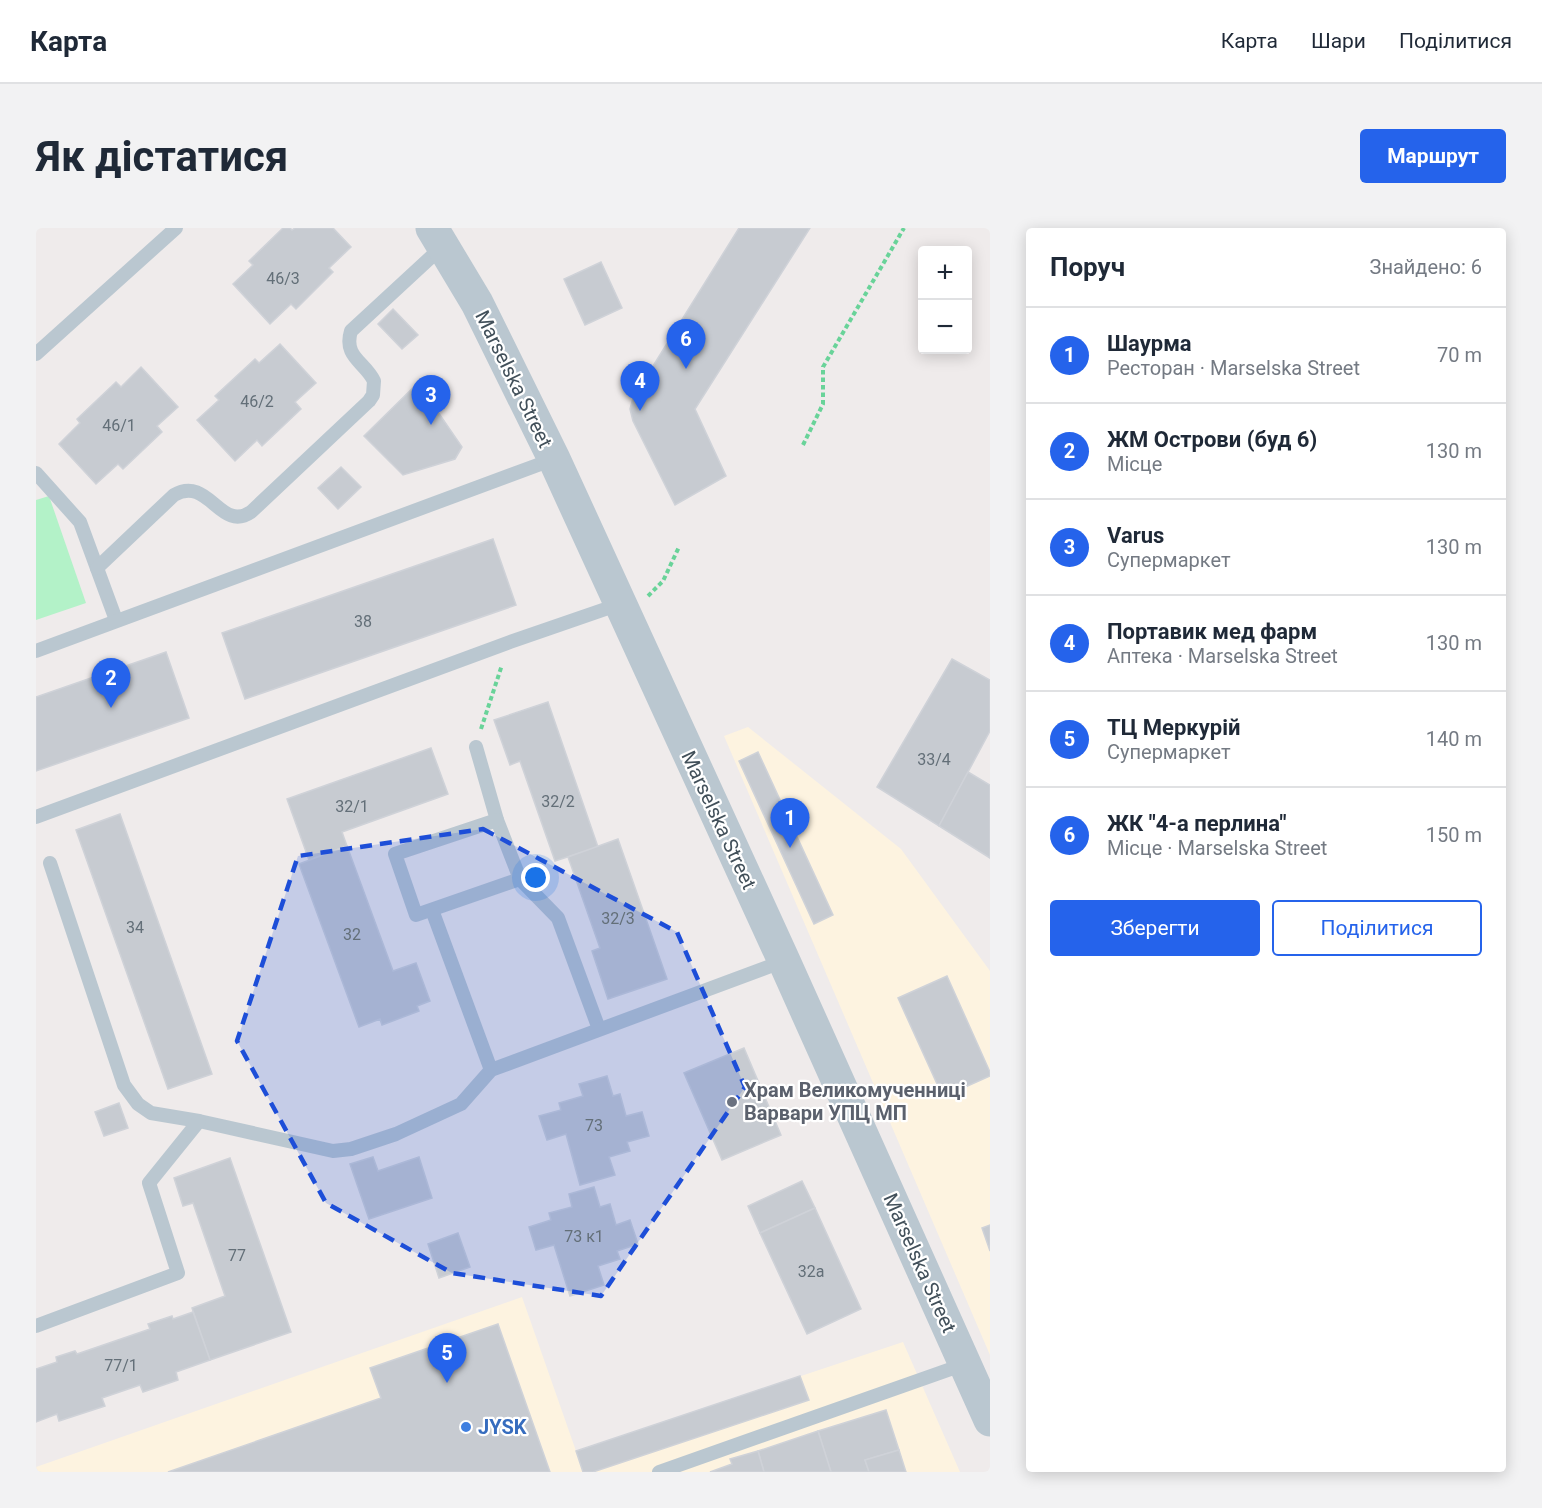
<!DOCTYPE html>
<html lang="uk">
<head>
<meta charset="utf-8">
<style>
	body { margin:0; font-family:Roboto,sans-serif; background:#f2f2f3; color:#1f2937 }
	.controls { position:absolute; right:18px; top:18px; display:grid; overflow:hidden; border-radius:6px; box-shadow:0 3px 15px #0003 }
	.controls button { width:54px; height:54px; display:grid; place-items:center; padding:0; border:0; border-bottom:2px solid #e0e1e3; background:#fff; color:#1f2937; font:30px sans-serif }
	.you { position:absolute; left:500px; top:650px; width:21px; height:21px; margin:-15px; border:4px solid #fff; border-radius:50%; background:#1a73e8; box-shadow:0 0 0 9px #1a73e833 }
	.badge { display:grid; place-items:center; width:39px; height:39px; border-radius:50%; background:#2563eb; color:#fff; font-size:20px; font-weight:700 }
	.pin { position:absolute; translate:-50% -50px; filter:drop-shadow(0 2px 3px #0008) }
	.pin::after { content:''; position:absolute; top:32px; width:21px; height:18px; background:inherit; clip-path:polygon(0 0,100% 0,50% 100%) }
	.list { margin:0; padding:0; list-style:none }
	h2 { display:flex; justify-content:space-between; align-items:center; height:78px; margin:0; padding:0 24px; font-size:26px }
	h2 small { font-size:20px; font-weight:400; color:#747a83 }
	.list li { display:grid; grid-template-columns:39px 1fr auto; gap:18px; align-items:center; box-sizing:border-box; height:96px; padding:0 24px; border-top:2px solid #e0e1e3 }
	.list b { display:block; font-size:22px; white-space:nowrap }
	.list p { margin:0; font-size:20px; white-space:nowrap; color:#747a83 }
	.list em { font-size:20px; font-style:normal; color:#747a83 }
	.actions { display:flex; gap:12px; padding:18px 24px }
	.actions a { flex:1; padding:14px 0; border:2px solid #2563eb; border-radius:6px; text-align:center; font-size:21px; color:#2563eb }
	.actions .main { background:#2563eb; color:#fff }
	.map { position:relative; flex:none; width:954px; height:1244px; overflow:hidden; border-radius:6px }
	header { display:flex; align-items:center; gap:36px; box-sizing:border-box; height:84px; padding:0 30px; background:#fff; border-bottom:2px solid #e0e1e3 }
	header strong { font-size:28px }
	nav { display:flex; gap:33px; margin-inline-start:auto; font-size:21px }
	.intro { display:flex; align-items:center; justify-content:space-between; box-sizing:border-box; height:144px; padding:0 36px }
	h1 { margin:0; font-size:42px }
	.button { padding:15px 27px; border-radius:6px; background:#2563eb; color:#fff; font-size:21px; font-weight:700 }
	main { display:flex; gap:36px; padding:0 36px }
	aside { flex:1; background:#fff; border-radius:6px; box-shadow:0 3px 15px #0003 }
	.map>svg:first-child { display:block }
	.commercial { fill:#fdf3e0 }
	.green { fill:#b3f2c8 }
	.building { fill:#c7cbd1; stroke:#cfd2d8; stroke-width:1.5 }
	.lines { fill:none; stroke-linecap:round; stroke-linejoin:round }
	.path { stroke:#69d399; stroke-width:4; stroke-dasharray:4.5 3; stroke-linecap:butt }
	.service { stroke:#bac7d0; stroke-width:14 }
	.tertiary { stroke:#bac7d0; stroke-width:33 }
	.marked { fill:#1d4ed8; fill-opacity:0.2; stroke:#1d4ed8; stroke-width:4.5; stroke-dasharray:12 8; stroke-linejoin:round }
	.worship-dot { fill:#6b7280; stroke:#fff; stroke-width:2 }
	.shop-dot { fill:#3f7fe0; stroke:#fff; stroke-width:2 }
	.labels { text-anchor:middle; stroke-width:4.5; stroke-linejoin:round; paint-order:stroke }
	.number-label { font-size:16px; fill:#636f78 }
	.street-label { font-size:20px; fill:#42505a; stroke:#fff }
	.worship-label { font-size:20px; font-weight:bold; fill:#5b616d; stroke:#fff; text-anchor:start }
	.shop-label { font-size:20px; font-weight:bold; fill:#366cbe; stroke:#fff; text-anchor:start }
</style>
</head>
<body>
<header>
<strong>Карта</strong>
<nav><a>Карта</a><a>Шари</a><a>Поділитися</a></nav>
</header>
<div class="intro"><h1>Як дістатися</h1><a class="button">Маршрут</a></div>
<main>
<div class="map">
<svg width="954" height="1244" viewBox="0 0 954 1244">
	<rect width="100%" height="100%" fill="#efebeb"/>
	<!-- commercial -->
	<g class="commercial">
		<path d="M712,499L865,621L954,743V1127L688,508Z"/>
		<path d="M486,1069L540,1223L867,1114L924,1244H0V1239Z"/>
	</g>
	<!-- green -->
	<path class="green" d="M13,268L50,375L0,392V272Z"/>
	<!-- building -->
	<g class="building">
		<path d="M247,0H254L256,2L259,0H297L315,19L293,40L297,44L260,81L255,76L234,96L197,56L217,37L213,33Z"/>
		<path d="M703,0H774L659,181L690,248L639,277L597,193L594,181L597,170Z"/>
		<path d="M565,34L586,80L549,97L528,51Z"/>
		<path d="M357,81L382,107L366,121L342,96Z"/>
		<path d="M244,116L280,155L259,174L265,181L226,218L221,212L199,233L161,192L183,172L179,168L219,131L223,135Z"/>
		<path d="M105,139L142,179L121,198L126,204L87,241L82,236L60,256L23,216L44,195L41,191L60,173L80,154L85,159Z"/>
		<path d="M382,155L426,219L419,231L367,247L328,208Z"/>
		<path d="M305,239L325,259L302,281L282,260Z"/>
		<path d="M457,311L480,377L209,471L186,405Z"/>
		<path d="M130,424L153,490L0,543V469Z"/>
		<path d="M916,431L954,452V503L903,598L841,559Z"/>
		<path d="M512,474L562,619L519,633L484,533L474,537L458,492Z"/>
		<path d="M395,520L412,566L306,604L311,618L273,632L251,571Z"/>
		<path d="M722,524L797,687L778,696L703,533Z"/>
		<path d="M932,544L954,557V630L903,598Z"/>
		<path d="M84,586L176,846L132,861L40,602Z"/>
		<path d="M582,611L631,751L572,771L556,723L564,720L532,629Z"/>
		<path d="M311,618L357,743L380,735L394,773L381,778L383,783L346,797L344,791L323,799L263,636Z"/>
		<path d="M911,748L954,844V848L907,869L862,770Z"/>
		<path d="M708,820L745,907L686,932L648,845Z"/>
		<path d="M571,848L577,868L584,866L590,888L606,884L613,908L591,914L594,923L573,929L579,947L544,957L530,906L511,912L503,888L525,882L523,875L547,868L543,856Z"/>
		<path d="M83,875L92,900L68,908L59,884Z"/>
		<path d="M337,929L342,943L383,929L396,970L333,991L314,936Z"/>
		<path d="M194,930L255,1104L174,1132L156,1080L189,1068L157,975L147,978L138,950Z"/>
		<path d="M766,953L779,980L724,1005L712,978Z"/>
		<path d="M558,959L564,979L574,976L580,997L594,992L602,1016L581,1023L584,1031L562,1038L568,1057L534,1068L518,1017L500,1022L493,999L515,992L513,985L536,979L533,966Z"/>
		<path d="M779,980L825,1081L771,1106L724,1005Z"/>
		<path d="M954,997V1023L946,1000Z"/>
		<path d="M422,1005L434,1039L403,1050L392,1016Z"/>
		<path d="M157,1084L174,1132L140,1144L142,1152L107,1164L104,1157L66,1170L69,1178L23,1193L21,1186L0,1194V1141L21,1134L20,1129L39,1123L41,1126L114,1101L112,1096L136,1088L137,1091Z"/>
		<path d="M462,1096L514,1244H132L345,1170L334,1140Z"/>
		<path d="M764,1148L773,1172L557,1244H547L540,1223Z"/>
		<path d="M850,1182L863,1222L829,1232L833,1244H795L782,1203Z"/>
		<path d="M782,1203L795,1244H728L722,1223Z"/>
		<path d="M863,1222L870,1244H833L829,1232Z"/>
		<path d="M722,1223L728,1244H674L696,1236L694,1231Z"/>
	</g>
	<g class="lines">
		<!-- path -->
		<g class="path">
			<path d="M767,217L787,176V139L868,0"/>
			<path d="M612,368L627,353L643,319"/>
			<path d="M445,501L466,437"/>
		</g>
		<!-- service -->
		<g class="service">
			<path d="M0,126L140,0"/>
			<path d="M0,245L44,294L80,392"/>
			<path d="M61,340L138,267C173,247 184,305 215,284L333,173L337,167L338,153C329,134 307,129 315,103L407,18"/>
			<path d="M0,423L518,231"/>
			<path d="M440,519L461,592L484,651L522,690L563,801"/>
			<path d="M0,589L474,414L584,376"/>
			<path d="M461,592L359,626L380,687L484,651"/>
			<path d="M14,635L88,857L102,876L115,885L163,893L297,923L315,921L360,906L425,876L455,842L748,733"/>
			<path d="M396,682L455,842"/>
			<path d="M0,1098L142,1045L113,955L163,893"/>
			<path d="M623,1244L929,1136"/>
		</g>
		<!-- tertiary -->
		<path class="tertiary" d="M396,0L441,75L518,231L748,733L954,1192"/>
	</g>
	<!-- marked area -->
	<path class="marked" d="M447,601L641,704L709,859L565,1068L416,1045L290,975L201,813L262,628Z"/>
	<!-- markers -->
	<circle class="worship-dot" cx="696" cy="874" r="6"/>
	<circle class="shop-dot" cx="430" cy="1199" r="6"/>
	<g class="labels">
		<!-- number labels -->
		<g class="number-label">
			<text x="247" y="56">46/3</text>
			<text x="221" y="179">46/2</text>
			<text x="83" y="203">46/1</text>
			<text x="327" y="399">38</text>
			<text x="898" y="537">33/4</text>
			<text x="522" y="579">32/2</text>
			<text x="316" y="584">32/1</text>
			<text x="582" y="696">32/3</text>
			<text x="99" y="705">34</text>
			<text x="316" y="712">32</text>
			<text x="558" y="903">73</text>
			<text x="548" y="1014">73 к1</text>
			<text x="201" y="1033">77</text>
			<text x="775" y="1049">32а</text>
			<text x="85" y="1143">77/1</text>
		</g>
		<!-- street labels -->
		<g class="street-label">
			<text transform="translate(478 151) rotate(64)" y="7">Marselska Street</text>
			<text transform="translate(683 592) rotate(65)" y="7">Marselska Street</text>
			<text transform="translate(884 1035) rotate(66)" y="7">Marselska Street</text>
		</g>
		<!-- worship labels -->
		<g class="worship-label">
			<text x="708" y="869">Храм Великомученниці<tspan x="708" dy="23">Варвари УПЦ МП</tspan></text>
		</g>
		<!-- shop labels -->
		<g class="shop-label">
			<text x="442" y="1206">JYSK</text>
		</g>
	</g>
</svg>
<div class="controls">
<button>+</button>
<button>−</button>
</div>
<div class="you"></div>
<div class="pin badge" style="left:754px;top:620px">1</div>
<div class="pin badge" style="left:75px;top:480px">2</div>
<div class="pin badge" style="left:395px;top:197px">3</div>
<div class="pin badge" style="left:604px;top:183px">4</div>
<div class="pin badge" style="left:411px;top:1155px">5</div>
<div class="pin badge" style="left:650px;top:141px">6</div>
</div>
<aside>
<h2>Поруч<small>Знайдено: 6</small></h2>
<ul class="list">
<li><span class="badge">1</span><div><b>Шаурма</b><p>Ресторан · Marselska Street</p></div><em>70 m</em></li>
<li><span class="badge">2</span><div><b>ЖМ Острови (буд 6)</b><p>Місце</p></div><em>130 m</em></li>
<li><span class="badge">3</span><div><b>Varus</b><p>Супермаркет</p></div><em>130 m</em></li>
<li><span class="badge">4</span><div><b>Портавик мед фарм</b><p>Аптека · Marselska Street</p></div><em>130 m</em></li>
<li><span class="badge">5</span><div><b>ТЦ Меркурій</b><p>Супермаркет</p></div><em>140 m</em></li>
<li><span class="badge">6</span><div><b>ЖК &quot;4-а перлина&quot;</b><p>Місце · Marselska Street</p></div><em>150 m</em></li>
</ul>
<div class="actions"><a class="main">Зберегти</a><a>Поділитися</a></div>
</aside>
</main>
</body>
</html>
